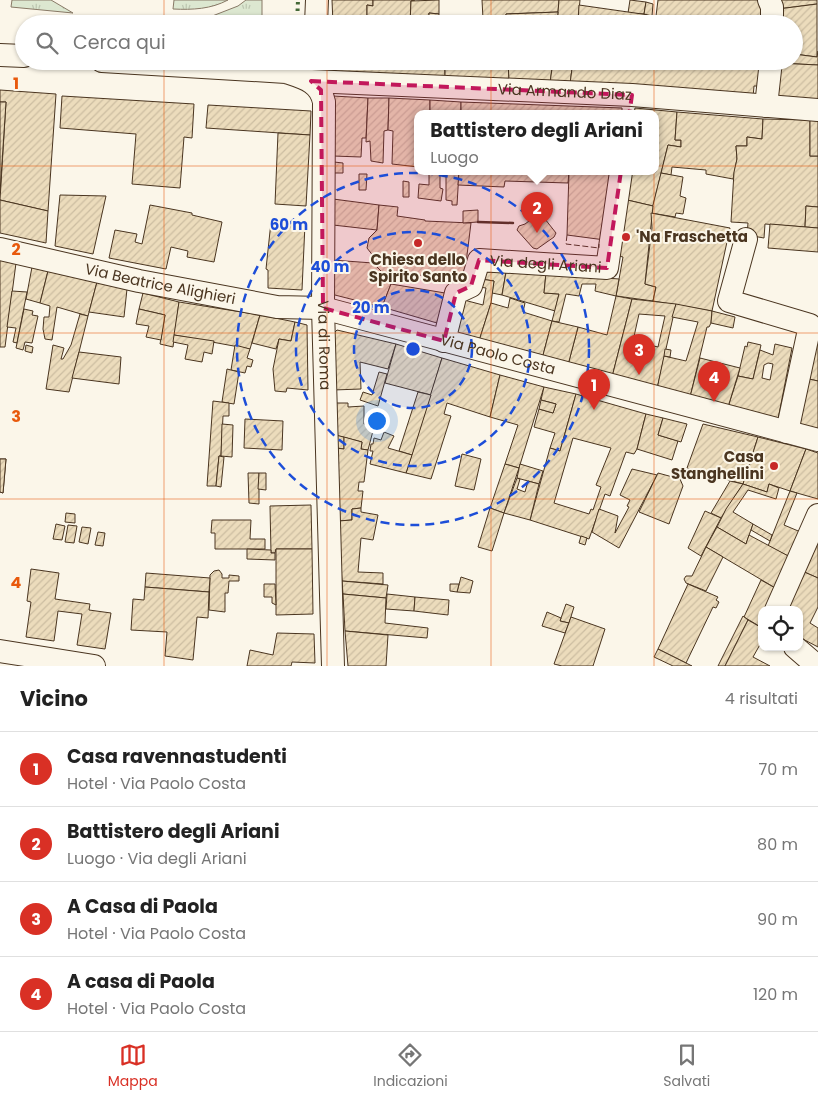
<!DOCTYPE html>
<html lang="it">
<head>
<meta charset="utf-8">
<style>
	body { margin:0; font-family:Poppins,sans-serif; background:#f2f2f2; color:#222 }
	.controls { position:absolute; right:15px; bottom:15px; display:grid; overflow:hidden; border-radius:10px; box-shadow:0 1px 4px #0004 }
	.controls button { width:45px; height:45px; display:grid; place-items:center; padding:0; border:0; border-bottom:1px solid #e0e0e0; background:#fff; color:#222; font:25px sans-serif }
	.you { position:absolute; left:376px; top:420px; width:18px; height:18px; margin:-12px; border:4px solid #fff; border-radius:50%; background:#1a73e8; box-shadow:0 0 0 8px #1a73e833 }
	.badge { display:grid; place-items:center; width:32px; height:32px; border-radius:50%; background:#d93025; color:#fff; font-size:16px; font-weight:700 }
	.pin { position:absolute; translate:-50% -41px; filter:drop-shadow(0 1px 2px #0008) }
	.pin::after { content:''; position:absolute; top:26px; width:18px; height:15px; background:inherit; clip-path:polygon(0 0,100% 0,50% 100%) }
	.popup { position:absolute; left:414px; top:110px; width:245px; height:65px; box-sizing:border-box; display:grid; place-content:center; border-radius:10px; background:#fff; filter:drop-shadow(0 1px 4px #0005); font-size:16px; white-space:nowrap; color:#767676 }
	.popup b { font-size:19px; color:#222 }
	.popup::after { content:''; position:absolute; left:50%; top:100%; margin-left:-10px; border:10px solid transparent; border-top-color:#fff }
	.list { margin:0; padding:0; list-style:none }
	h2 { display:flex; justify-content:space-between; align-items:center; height:65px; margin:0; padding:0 20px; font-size:21px }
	h2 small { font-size:16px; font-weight:400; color:#767676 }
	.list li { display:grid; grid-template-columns:32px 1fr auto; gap:15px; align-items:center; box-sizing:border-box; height:75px; padding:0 20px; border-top:1px solid #e0e0e0 }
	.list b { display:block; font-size:19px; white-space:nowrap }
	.list p { margin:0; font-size:16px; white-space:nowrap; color:#767676 }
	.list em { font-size:16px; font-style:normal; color:#767676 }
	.icon { flex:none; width:28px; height:28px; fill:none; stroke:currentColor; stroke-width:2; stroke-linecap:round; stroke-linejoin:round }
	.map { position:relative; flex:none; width:818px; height:666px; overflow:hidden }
	.search { position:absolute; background:#fff; box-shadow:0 1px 4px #0004; left:15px; right:15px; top:15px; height:55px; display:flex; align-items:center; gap:12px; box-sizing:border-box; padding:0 18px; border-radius:28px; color:#767676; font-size:19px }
	.sheet { height:365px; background:#fff }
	nav { display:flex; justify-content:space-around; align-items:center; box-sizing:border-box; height:70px; border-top:1px solid #e0e0e0; background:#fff; font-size:14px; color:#767676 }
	nav a { display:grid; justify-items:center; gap:2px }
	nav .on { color:#d93025 }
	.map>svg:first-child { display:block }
	.grass { fill:url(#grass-tufts); stroke:#887966 }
	.building { fill:url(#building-hatch); stroke:#4a3520; fill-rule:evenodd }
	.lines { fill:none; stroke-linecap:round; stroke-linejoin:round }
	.minor-casing { stroke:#4a3520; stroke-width:24 }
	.minor { stroke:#fbf6e9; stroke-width:22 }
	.hedge { stroke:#436837; stroke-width:4; stroke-dasharray:2.5 4; stroke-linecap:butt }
	.fence { stroke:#4a3520; stroke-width:1; stroke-dasharray:6 2.5; stroke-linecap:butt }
	.wall { stroke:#4a3520; stroke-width:2.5 }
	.marked { fill:#c2185b; fill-opacity:0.2; stroke:#c2185b; stroke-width:4; stroke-dasharray:10 6; stroke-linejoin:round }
	.grid { fill:none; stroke:#e8590c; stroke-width:1; stroke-opacity:0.55 }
	.ring { fill:none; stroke:#1d4ed8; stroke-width:2.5; stroke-dasharray:9 6 }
	.poi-dot { fill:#c62828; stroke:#fbf6e9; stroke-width:2 }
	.labels { text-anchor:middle; stroke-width:4; stroke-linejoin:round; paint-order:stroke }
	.street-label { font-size:15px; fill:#4a3520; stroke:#fbf6e9 }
	.poi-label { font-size:15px; font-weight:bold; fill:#4a3520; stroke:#fbf6e9; text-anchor:start }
	.grid-label { font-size:16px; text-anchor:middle; font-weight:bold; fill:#e8590c; stroke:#fbf6e9; stroke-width:4; stroke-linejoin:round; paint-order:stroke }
	.centre { fill:#1d4ed8; stroke:#fbf6e9; stroke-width:2.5 }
	.ring-label { font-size:15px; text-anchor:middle; font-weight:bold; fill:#1d4ed8; stroke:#fbf6e9; stroke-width:4; stroke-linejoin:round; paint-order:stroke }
</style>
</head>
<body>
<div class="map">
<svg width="818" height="666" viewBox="0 0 818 666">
	<defs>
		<pattern id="grass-tufts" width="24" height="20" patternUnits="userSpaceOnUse" patternTransform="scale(1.25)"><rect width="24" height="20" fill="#dce7d0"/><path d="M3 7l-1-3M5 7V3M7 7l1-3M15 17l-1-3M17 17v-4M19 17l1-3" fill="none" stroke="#bec7b2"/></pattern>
		<pattern id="building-hatch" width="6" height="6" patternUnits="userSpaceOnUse" patternTransform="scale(1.25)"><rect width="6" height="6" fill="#ecdcbc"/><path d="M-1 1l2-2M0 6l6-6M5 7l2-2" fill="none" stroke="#ccbda1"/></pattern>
	</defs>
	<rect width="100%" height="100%" fill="#fbf6e9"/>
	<!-- grass -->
	<g class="grass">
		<path d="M12,0H51L73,13L11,7Z"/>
		<path d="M174,0H228C211,9 193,10 173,9Z"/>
		<path d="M246,0H262V24L202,20L238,6Z"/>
	</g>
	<!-- building -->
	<g class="building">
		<path d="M332,0H373V6L367,5V24H333Z"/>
		<path d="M373,0H415L411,1L410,24H367V5L373,6Z"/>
		<path d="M439,0V14L429,13V24H410L411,1Z"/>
		<path d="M482,0H559L558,12L506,14V18L483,19Z"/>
		<path d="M559,0H580L578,21L567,20V24H557Z"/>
		<path d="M630,0L646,2L644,14L628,13Z"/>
		<path d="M658,0H760L765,24H578L579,5L656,16Z"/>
		<path d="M775,0H817V4L778,9Z"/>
		<path d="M646,2L653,4L652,16L644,14Z"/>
		<path d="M817,4V57L794,54V24H781L778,9Z"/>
		<path d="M558,12L557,24H506V14Z"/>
		<path d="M429,13L439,14V19H443L444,24H429Z"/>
		<path d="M818,51V65L777,63L794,61V54L817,57Z"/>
		<path d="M335,61H445V77L336,72Z"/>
		<path d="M445,61H508L509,80L445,77Z"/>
		<path d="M508,61H553L550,83L509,80Z"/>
		<path d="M553,61H573L570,84L550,83Z"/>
		<path d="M573,61H764L759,86H754L753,97L570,84Z"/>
		<path d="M777,63L818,65V101L772,98Z"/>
		<path d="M0,90L56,94L48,211L0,200L6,102H0Z"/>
		<path d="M62,96L194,104L192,138L184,137L180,188L132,184L136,134L60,128Z"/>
		<path d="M333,96L368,98L366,138H362L361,157L333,156Z"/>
		<path d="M368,98H389L388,130L384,131L383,163L371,161L370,141L366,142Z"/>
		<path d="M389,98L430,100V114H418V167L392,164L393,131L388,130Z"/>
		<path d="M430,100L461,102V114H430Z"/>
		<path d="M0,102H6L0,193Z"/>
		<path d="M461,102L622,108V114H461Z"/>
		<path d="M208,105L311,111L310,135L206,128Z"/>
		<path d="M635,108L677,112L675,140H681V147L668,145L653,206L623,199L627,172H656V114H634Z"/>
		<path d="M677,112L763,119L762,139L747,137V146H736L737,159L733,179L706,174V170L672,167L671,175L661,173L668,145L681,147V140H675Z"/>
		<path d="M763,119L810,120V156H818V207L806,206L805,227L765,224L764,238L747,235L748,223L731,222L734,172L737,159L736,146H747V137L762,139Z"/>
		<rect x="810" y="120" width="8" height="36"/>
		<path d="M278,133L310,135L306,206L275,204Z"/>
		<path d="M334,162L343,163V173H334Z"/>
		<path d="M429,172H440V188L443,189L441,201L418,198L419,184L429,185Z"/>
		<path d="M446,172H459L457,205H452V201L446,200Z"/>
		<path d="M459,172H569L568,183L505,181L504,187L458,185Z"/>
		<path d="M569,172H613L605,240L567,235Z"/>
		<path d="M661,173L683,177L680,196L686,198L683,214L676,213L675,217L651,213Z"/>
		<path d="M359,174H367L366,190H359Z"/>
		<path d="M403,181L409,182V197H403Z"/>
		<path d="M60,195L106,196L93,254L55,246Z"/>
		<path d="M333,199L379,205L377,230L333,225Z"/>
		<path d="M623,199L653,206L645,284L656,287L653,301L616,296L623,257L615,255Z"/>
		<path d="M0,200L48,211L46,243L0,233Z"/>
		<path d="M150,205L192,213V215L222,222L214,262L187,257L188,251L171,247L166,269L109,258L115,230L137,234L135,242L142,244Z"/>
		<path d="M379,205L398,207L397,216L425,220V221L471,223L464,279L382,272L373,263L374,257L367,248L369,238L377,230Z"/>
		<path d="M806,206L818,207V228L805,227Z"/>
		<path d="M478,210V222L463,223V211Z"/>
		<path d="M651,213L730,228L712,311L653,301L656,287L645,284L652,228Z"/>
		<path d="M533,218L545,219L556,233L554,237L537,249L533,248L517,230L519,226L525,224Z"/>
		<path d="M271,222L305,224L302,290L268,288V270L266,269Z"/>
		<path d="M770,224L818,228V252L768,248Z"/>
		<path d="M0,260L16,263L5,347H0Z"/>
		<path d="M332,260L373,263L382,272L391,284L382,307L331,294Z"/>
		<path d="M32,267L48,271L40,303L26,299Z"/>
		<path d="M48,271L97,282L88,316L57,307L52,340L45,339L43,329L44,317H49L50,306L40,303Z"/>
		<path d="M482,272H506L502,295L492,293L494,281L481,279Z"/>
		<path d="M506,272L546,273L544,293L559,294L555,311L502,295Z"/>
		<path d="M546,273L619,279L616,296L595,291L596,284H582L579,296L566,294L559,322L552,321L559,294L544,293Z"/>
		<path d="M481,279L494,281L491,303L479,341L454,332L464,300L483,305L486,288L479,287Z"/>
		<path d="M97,282L127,289L124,317L89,312Z"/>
		<path d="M391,284L445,293L437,323L382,307Z"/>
		<path d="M12,291L27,292L17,343L13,342L16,328L7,327Z"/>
		<path d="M143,293L179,302L173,347L160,344L165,315L139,309Z"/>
		<path d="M616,296L632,299L612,377L568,365L578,327L607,335Z"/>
		<path d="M510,298L525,303L523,312L552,321L542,359L479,341L491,303L508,308Z"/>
		<path d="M632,299L676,304L657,389L612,377ZM639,314L665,316L658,347L633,341Z"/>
		<path d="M179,302L260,315L250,349L174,335Z"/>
		<path d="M676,304L712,311L711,323L709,327H707L690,397L657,389L664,356L686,361L698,322L672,317Z"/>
		<path d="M24,309L33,311L32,315L38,316L32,343L25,342L23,350L16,348Z"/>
		<path d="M139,309L165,315L161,340L146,337L149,326L136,324Z"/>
		<path d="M712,311L735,317L733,328L711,323Z"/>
		<path d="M80,314L88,316L69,392L46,389L53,345L64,348L61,359H63L71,345Z"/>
		<path d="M260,315L295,322L291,341L279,339L276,349L252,343Z"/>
		<path d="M552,321L578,327L568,365L542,359Z"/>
		<path d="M295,322L307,325L308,390L287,388L286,392L275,391L273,369L279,339L291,341Z"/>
		<path d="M337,330L396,344L388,369L360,362L361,389L333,390L331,336Z"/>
		<path d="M174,335L214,341L212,354L204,352L202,362L185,359L188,345L173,342Z"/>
		<path d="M818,337V381L809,379Z"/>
		<path d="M748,342L761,345L753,379L738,376L745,346L747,347Z"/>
		<path d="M396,344L442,358L431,395L385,383Z"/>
		<path d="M775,344L792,348L778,419L728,407L738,376L753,379L760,350L773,355ZM768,363L773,364L770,380L762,378L764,365Z"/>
		<path d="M26,345L33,347L32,353L25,351Z"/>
		<path d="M235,345L250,349L247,358L253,360L251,367L247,366L245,373L231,370Z"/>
		<path d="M665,349L671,350L670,357L664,356Z"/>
		<path d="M79,352L121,357L119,384L72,378Z"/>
		<path d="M442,358L500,375L490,417L447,403L444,414L451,416L431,479L406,473Z"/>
		<path d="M700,358L740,368L728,407L690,397Z"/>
		<path d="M227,369L239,372L234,404L222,402Z"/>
		<path d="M379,372L387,374L378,406L360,400L363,392L372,395Z"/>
		<path d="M500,375L544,387L519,468L505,464L518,425L490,417Z"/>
		<path d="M809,379L818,381V429L800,424Z"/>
		<path d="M544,387L576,394L560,451L550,448L555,433L534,427L539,409L553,413L556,404L541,400Z"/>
		<path d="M418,392L431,395L412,455L399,451Z"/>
		<path d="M576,394L646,414L637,449L634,454L626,452L610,496L605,494L589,539L530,520L550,448L560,451ZM573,438L611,448L596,485L601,487L593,510L591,509L589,514L554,503Z"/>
		<path d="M541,400L556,404L553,413L539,409Z"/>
		<path d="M213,401L229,403V416H223L221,456H219L216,486H207Z"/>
		<path d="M334,403H348V407L364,406V424L372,423V427H374L368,450L361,449L362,442L335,435Z"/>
		<path d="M646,414L663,418L658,435L678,441L672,460L637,449Z"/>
		<path d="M663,418L687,424L681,442L658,435Z"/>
		<path d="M245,419L283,421L282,450L244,448Z"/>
		<path d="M222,424L233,425L232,457L221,456Z"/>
		<path d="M703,424L758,437L743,484L707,474L706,479L701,477L702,473L687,468Z"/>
		<path d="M384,432L394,436L388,448L412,455L406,473L370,464L373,451H370L371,444H373L374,438L381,440Z"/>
		<path d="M335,435L344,437V449L336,448Z"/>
		<path d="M344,437L362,442L361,449L368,450L364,482H359L358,491H363L361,508L352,509V520L338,521L336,448L344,449Z"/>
		<path d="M758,437L806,449L790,491L769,484L767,492L743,484Z"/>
		<path d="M806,449L818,453V499L790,491Z"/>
		<path d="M462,454L481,459L474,490L455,486Z"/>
		<path d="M219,456L224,457L221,487L216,486Z"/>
		<path d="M0,459H6L3,493L0,492Z"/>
		<path d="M0,459H6L3,493L0,492Z"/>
		<path d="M505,464L519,468L504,513L490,508Z"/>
		<path d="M520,464L543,471L539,484L517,478Z"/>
		<path d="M632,469L657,475L619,548L592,532L599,509L618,516L615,533L629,507L627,506L630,500L620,495Z"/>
		<path d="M248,473H259V504L249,503Z"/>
		<path d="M259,473H266V490L258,489Z"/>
		<path d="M658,473L680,479L683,486L669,524L639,512Z"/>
		<path d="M517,478L520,479L517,489L525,492L528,481L539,484L530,520L504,513Z"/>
		<path d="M730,481L743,484L721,518L711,513Z"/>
		<path d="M743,484L767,492L769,484L779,488L776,499L748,490L733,512L753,524L746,544L717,527L726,509Z"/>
		<path d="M790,491L797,493L784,525L803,533L792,558L768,546Z"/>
		<path d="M311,505L312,549H276L275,553H271L270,506Z"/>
		<path d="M361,508V512L378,515L373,540L361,538L358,572L383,573V584L342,581L338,521L352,520V509Z"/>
		<path d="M490,508L504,513L492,551L478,547Z"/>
		<path d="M705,511L721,518L701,556L688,548Z"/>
		<path d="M66,513L75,514V523L65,522Z"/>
		<path d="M212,520H251L250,539H265V549H215V533H211Z"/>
		<path d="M56,524L65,526L62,540L53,539Z"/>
		<path d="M753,524L772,535L770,541L751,530Z"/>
		<path d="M68,525L77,526L74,543L65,542Z"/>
		<path d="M82,527L91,528L88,544L79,542Z"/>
		<path d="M717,527L746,544L749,535L792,558L777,589L706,547Z"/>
		<path d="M818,529V578L802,571Z"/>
		<path d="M98,532L105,533L103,546L95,545Z"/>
		<path d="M581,536L587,538L585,545L579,543Z"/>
		<path d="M706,547L723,557L706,591L686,583L684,579L686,576H692Z"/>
		<path d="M247,549L271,550V553H275V560L247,559Z"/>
		<path d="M276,549H312L313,614L276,615Z"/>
		<path d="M31,569L59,573L55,599L90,604L89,610L111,613L105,649L77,645L82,614L58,611L54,641L26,637L31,602L27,601Z"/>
		<path d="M219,570L222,574V578H229V575L239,576V581H229L228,593H225V612L209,610L210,575L214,571Z"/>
		<path d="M802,571L818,578V607L810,623L818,628V647L799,637V610H785Z"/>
		<path d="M146,573L210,578L209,592L145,587Z"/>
		<path d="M461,577L473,581L470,593L457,592Z"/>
		<path d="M761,580L777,589L767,610H762V620L759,626L744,617Z"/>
		<path d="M342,581L388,585L386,598L343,594Z"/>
		<path d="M264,584H275L276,605L272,603V597H264Z"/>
		<path d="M450,584H459L457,592L450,591Z"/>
		<path d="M688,584L718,597L716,600L719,602L716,608L713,607L686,663L658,649Z"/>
		<path d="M145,587L209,592L208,618L197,617L193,660L165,656L167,632L131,630L133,599L144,600Z"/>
		<path d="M343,594L386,598L385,623L428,628L427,638L345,631Z"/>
		<path d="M387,594L415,597L414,611L386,609Z"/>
		<path d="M415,597L449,600L448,615L414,611Z"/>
		<path d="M566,604L574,607L569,623L560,621Z"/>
		<path d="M547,612L561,618L560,621L569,623L565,633L542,626Z"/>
		<path d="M743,616L748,620L725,666H718Z"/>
		<path d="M571,617L605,629L593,666H562L554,664Z"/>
		<path d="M748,620L762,628V641L753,657L770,666H725Z"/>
		<path d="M345,631L388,635L386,666H348Z"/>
		<path d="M277,633L314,634L315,663L292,662L291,666H247L250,650L273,655Z"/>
		<path d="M658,649L692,666H673L654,657Z"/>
	</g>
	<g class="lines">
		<!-- minor casing -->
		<g class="minor-casing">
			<g id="minor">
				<path d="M769,0L772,7V24"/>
				<path d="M316,24L317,0"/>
				<path d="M0,55L24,56"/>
				<path id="s1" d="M102,61L286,72C304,78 320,82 324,102L323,308L333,666"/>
				<path id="s2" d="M311,81L632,95L818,110"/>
				<path d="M766,106L771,61"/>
				<path d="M746,239L729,301L810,325L787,432"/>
				<path id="s3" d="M0,249L139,281L277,307L323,308L818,440"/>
				<path id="s4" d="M444,341L456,293L471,286L479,260L607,268L621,172"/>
				<path d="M776,610L818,515"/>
				<path d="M795,647L817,666"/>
				<path d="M0,651L94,666"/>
			</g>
		</g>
		<!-- minor -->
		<use href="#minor" class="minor"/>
		<!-- hedge -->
		<path class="hedge" d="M297,24L298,0"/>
		<!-- fence -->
		<path class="fence" d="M567,235L566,244L599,248V244"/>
		<!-- wall -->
		<path class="wall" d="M478,222L513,223"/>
	</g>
	<!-- marked area -->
	<path class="marked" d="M311,81L632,95L607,268L479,260L471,286L456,293L444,341L323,308L321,90Z"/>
	<!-- grid -->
	<path class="grid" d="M164,0V24M327,0V24M491,0V24M654,0V24M164,61V666M327,61V666M491,61V666M654,61V666M0,166H818M0,333H818M0,499H818"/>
	<!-- distance rings -->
	<circle cx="413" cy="349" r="59" fill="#1d4ed8" fill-opacity=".12"/>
	<g class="ring">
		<circle cx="413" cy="349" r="59"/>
		<circle cx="413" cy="349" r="117"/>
		<circle cx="413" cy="349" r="176"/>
	</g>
	<!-- markers -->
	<g class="poi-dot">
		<circle cx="626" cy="237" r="5"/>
		<circle cx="418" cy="243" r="5"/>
		<circle cx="774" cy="466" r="5"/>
	</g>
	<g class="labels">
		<!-- street labels -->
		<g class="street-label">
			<text dy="5" stroke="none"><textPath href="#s2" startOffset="254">Via Armando Diaz</textPath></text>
			<text dy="5" stroke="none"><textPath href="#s4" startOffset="160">Via degli Ariani</textPath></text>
			<text dy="5" stroke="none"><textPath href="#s3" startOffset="164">Via Beatrice Alighieri</textPath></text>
			<text dy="5" stroke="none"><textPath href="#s1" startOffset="479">Via di Roma</textPath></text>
			<text dy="5" stroke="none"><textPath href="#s3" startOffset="510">Via Paolo Costa</textPath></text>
		</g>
		<!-- poi labels -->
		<g class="poi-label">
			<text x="636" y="242">'Na Fraschetta</text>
			<text x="418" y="265" text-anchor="middle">Chiesa dello<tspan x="418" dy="17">Spirito Santo</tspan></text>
			<text x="764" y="462" text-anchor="end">Casa<tspan x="764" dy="17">Stanghellini</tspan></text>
		</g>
	</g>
	<g class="grid-label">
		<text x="16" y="89">1</text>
		<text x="16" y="255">2</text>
		<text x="16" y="422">3</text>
		<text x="16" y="588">4</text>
	</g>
	<circle cx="413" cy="349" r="8" class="centre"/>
	<g class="ring-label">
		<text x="289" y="230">60 m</text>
		<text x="330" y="272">40 m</text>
		<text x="371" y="313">20 m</text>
	</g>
</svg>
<div class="controls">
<button><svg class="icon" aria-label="locate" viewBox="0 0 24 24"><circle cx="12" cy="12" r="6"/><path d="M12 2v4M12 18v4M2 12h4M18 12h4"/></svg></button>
</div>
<div class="you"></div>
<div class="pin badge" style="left:594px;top:410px">1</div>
<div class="pin badge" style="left:537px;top:233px">2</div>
<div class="popup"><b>Battistero degli Ariani</b>Luogo</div>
<div class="pin badge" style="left:639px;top:375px">3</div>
<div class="pin badge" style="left:714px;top:402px">4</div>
<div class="search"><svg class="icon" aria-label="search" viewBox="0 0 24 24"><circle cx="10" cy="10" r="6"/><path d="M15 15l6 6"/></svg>Cerca qui</div>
</div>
<section class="sheet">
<h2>Vicino<small>4 risultati</small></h2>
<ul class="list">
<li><span class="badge">1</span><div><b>Casa ravennastudenti</b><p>Hotel · Via Paolo Costa</p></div><em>70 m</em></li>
<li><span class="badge">2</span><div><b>Battistero degli Ariani</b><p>Luogo · Via degli Ariani</p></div><em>80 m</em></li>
<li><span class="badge">3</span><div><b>A Casa di Paola</b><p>Hotel · Via Paolo Costa</p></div><em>90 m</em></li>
<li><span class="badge">4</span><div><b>A casa di Paola</b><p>Hotel · Via Paolo Costa</p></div><em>120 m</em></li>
</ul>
</section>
<nav>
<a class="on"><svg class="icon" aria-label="map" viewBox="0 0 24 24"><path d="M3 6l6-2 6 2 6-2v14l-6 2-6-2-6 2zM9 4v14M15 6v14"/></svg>Mappa</a>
<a><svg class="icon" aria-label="directions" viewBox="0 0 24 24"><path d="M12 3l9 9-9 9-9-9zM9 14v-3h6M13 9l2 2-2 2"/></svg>Indicazioni</a>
<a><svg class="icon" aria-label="saved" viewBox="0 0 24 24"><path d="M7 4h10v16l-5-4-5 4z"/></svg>Salvati</a>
</nav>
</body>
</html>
